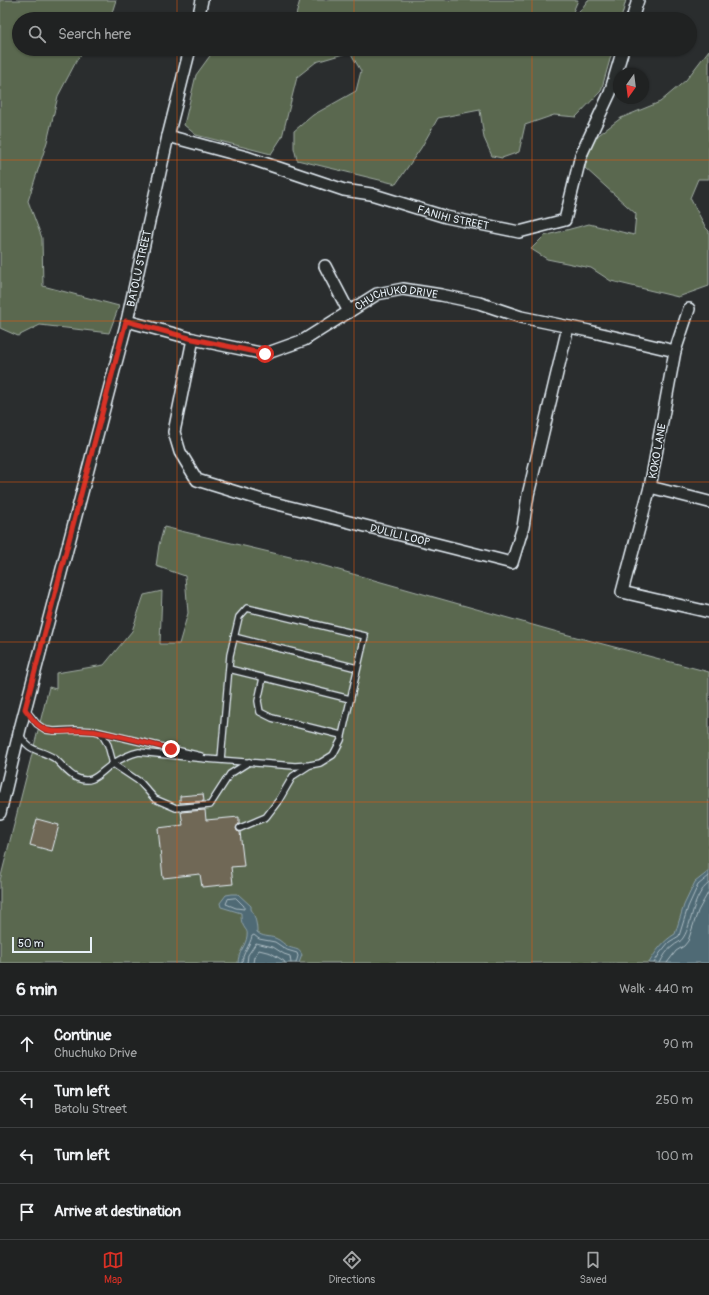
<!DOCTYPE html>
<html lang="en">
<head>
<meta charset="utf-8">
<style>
	body { margin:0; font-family:Pangolin,sans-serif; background:#282a2a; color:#f1f3f6 }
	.compass { position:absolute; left:613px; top:68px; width:36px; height:36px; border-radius:50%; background:#202222; box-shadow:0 1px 3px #0004; rotate:194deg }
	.scale { position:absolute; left:12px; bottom:10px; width:80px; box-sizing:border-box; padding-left:4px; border:2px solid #e8f1f8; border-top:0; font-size:11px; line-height:14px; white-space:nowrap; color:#e8f1f8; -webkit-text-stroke:3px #2a2d2e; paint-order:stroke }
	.stop { position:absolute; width:12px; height:12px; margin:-9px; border:3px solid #d93025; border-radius:50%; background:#fff }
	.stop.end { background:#d93025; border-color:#fff; box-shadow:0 1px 4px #0008 }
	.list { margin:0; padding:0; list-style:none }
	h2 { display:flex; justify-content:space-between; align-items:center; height:52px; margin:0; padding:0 16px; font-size:17px }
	h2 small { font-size:13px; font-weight:400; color:#a2a4a5 }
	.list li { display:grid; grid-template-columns:26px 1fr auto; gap:12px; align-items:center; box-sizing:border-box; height:56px; padding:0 16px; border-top:1px solid #3d3f40 }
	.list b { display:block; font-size:15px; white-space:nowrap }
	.list p { margin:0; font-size:13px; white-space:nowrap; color:#a2a4a5 }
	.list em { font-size:13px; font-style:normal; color:#a2a4a5 }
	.icon { flex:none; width:22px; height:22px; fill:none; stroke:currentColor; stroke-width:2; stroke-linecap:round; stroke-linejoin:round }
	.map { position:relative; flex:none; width:709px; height:963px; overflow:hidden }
	.search { position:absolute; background:#202222; box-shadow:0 1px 3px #0004; left:12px; right:12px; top:12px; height:44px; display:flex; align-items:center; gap:10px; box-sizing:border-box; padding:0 14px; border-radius:22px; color:#a2a4a5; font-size:15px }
	.sheet { height:276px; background:#202222 }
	nav { display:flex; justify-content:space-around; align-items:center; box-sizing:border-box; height:56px; border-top:1px solid #3d3f40; background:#202222; font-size:11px; color:#a2a4a5 }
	nav a { display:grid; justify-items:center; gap:2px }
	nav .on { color:#d93025 }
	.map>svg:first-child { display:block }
	.green { fill:#5a6850; stroke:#a1aca4 }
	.water { fill:#4f6a74; stroke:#8ca0a9 }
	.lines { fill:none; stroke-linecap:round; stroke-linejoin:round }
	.shore { stroke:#abbbc3; stroke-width:1 }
	.building { fill:#706757; stroke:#e8f1f8 }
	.service-casing { stroke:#e8f1f8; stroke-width:8 }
	.minor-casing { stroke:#e8f1f8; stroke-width:14 }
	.service { stroke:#2a2d2e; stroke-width:5.5 }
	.minor { stroke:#2a2d2e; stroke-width:11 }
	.route { stroke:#d93025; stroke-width:5 }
	.grid { fill:none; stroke:#e8590c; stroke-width:1; stroke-opacity:0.55 }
	.labels { text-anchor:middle; stroke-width:3; stroke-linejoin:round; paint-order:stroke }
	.street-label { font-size:11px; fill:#e8f1f8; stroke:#2a2d2e }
</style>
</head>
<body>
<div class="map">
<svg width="709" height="963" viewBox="0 0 709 963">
	<rect width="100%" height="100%" fill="#2a2d2e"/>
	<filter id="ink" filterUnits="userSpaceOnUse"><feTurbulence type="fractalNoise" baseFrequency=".025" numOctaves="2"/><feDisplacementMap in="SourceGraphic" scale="8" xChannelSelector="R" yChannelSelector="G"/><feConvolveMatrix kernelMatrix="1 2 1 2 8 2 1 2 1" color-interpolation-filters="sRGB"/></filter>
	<g filter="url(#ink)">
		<!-- green -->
		<g class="green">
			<path d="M0,0H116L110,19H19V49H86L78,58L58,96L47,142L28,201L42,238L43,286L119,306L109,333L40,325L18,336L0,328Z"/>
			<path d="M300,0H578L570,19H295Z"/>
			<path d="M588,0H626L621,19H574Z"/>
			<path d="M279,49H613L601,91L576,117L554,115L525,125L519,152L502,158L492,156L484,138L480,110L438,118L421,148L396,184L297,160L294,148V131L313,115L356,91L361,71L350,52L316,62L297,77L282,137L271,154L196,135L184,125L196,75L212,53L248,52L273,55Z"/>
			<path d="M709,50V179H698L690,198L706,228L709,231V286L678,297L611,281L591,268L547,259L531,249L544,236L589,224L634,235L636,214L585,168L592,140L621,118L660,102L686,80Z"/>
			<path d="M164,527L307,561L561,633L709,672V963H0V880L49,687L56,689V673L104,665L132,631L144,595L162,591L160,644H179L188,613L185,576L156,566L159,545Z"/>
		</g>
		<!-- water -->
		<g class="water">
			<path d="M709,871V963H649C656,951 663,941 675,934L684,905L695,882Z"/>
			<path d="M232,894H238L251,906V909C255,916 257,924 257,932C262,937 269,936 275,938C281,940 284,945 289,947C296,950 299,948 302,955L299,963H238C238,952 246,946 247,936C248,930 245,930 243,925C241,922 241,917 241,913L221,907L220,903L226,895Z"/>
		</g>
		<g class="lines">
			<!-- shore -->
			<g class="shore">
				<path d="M236,898L244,906V909L236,908L226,904L228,899Z"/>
				<path d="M242,963C242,953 250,946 252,936L254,935L259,939L275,942L287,950L297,953L298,956L296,963"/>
				<path d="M247,963L248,955L256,943L273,947L284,954L290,956L291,963"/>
				<path d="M253,963L254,957L259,950L271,953L284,961L285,963"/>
				<path d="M654,963L660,953L669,942L679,936L688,907L698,885L709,876"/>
				<path d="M660,963C663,957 667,950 673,946C676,943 681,942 683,938C694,921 691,897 709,883"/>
				<path d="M667,963L676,951L684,946L688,941L698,911L709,891"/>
			</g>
		</g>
		<!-- building -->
		<g class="building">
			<path d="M203,794L204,801L180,803V796Z"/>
			<path d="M205,810L206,820L239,817V824L236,828L237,831L240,832L244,866L231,867L233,884L202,887L200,874L163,878L158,828L183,825L181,812Z"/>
			<path d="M37,819L59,825L52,851L30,845Z"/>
		</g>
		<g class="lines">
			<!-- service casing -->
			<g class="service-casing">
				<g id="service">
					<path d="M234,637L357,668"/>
					<path d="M229,669L350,699"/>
					<path d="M263,678L258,701L260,712L272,718L341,735"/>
					<path d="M26,710L37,724L46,730L54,731L76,730L95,731L201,756"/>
					<path d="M101,733L108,745L113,764L140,782L155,799L176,808L210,805L230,774L249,762"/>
					<path d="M20,734C28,752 39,749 54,758C62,764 67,774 77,778C93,785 99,773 111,765C120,759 129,754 139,752L206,759L295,766L310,765L320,763L333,755L341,740L365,636L247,608L239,617L230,655L221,759"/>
					<path d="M240,828L266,817L279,800L293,776L310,765"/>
				</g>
			</g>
			<!-- minor casing -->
			<g class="minor-casing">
				<g id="minor">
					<path d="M198,19L202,0"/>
					<path d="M632,19L638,0"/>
					<path id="s1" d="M168,136L246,157L344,190L371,194L446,217L519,232L565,220L581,155L610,93L623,49"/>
					<path d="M325,266L349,312"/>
					<path d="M689,309L675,351L650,487L622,592L709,612"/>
					<path id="s2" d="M127,321L193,339L265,354L304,340L377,294L403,289L441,295L479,303L521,317L589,331L675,351"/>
					<path id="s3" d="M193,339L174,432L180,452L197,480L262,500L512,563L523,527L528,495L568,327"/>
					<path d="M650,487L709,502"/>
					<path id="s4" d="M0,813L20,729L127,321L168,136L190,49"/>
				</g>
			</g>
			<!-- service -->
			<use href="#service" class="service"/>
			<!-- minor -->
			<use href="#minor" class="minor"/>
		</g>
	</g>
	<g class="lines" filter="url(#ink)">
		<!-- route -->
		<path class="route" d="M171,749C144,743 117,734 90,731C76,729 59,734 47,730C37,727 31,717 25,709L126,321L193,339L265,354"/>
	</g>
	<!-- grid -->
	<path class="grid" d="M177,0V19M354,0V19M532,0V19M177,49V963M354,49V963M532,49V963M0,160H709M0,321H709M0,482H709M0,642H709M0,802H709"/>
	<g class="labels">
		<!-- street labels -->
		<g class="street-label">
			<text dy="4" stroke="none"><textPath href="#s1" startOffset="297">FANIHI STREET</textPath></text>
			<text dy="4" stroke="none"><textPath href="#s4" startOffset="562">BATOLU STREET</textPath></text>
			<text dy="4" stroke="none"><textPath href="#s2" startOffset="288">CHUCHUKO DRIVE</textPath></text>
			<text transform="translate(657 451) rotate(-80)" y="4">KOKO LANE</text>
			<text dy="4" stroke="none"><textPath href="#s3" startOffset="359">DULILI LOOP</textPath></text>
		</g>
	</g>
</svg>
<svg class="compass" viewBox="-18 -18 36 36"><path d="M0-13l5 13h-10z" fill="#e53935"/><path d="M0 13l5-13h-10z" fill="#a2a4a5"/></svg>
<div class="scale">50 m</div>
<div class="stop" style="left:265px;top:354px"></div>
<div class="stop end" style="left:171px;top:749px"></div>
<div class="search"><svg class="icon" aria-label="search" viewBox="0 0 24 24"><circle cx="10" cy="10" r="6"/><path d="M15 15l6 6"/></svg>Search here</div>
</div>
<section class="sheet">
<h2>6 min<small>Walk · 440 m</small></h2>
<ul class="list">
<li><svg class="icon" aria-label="ahead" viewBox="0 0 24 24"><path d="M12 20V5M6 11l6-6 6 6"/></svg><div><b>Continue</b><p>Chuchuko Drive</p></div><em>90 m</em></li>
<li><svg class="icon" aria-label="left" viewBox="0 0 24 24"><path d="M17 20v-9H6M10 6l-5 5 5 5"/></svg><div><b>Turn left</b><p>Batolu Street</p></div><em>250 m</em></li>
<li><svg class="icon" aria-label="left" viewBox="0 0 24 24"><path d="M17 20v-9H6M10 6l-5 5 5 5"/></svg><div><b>Turn left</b></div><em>100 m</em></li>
<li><svg class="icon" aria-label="arrive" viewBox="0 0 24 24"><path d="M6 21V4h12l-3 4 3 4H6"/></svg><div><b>Arrive at destination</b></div></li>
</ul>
</section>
<nav>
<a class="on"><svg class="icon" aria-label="map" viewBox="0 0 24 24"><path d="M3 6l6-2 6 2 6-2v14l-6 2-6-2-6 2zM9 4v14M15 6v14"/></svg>Map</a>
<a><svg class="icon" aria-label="directions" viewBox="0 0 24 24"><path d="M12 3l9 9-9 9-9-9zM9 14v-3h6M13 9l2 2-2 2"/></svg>Directions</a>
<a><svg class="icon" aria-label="saved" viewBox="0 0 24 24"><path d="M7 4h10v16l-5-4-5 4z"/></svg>Saved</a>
</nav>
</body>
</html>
